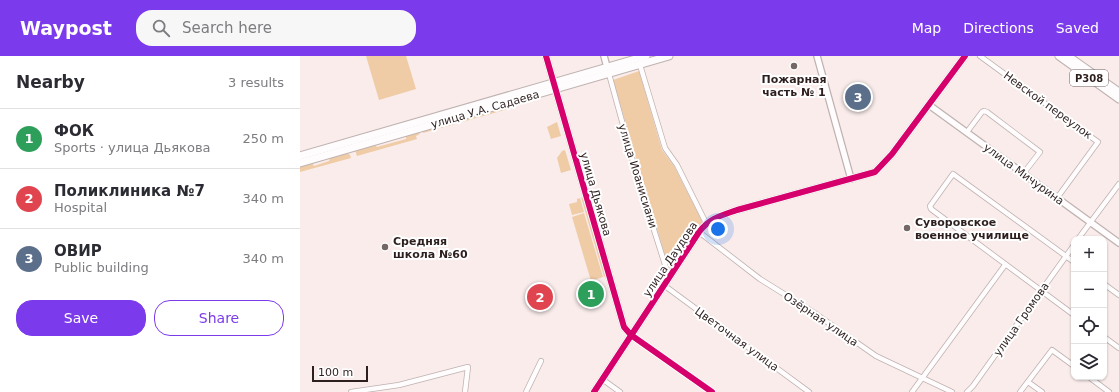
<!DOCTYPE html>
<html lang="en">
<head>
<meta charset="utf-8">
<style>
	body { margin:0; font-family:"DejaVu Sans",sans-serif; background:#f7f7f7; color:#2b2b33 }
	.controls { position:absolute; right:12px; bottom:12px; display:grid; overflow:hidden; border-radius:8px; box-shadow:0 1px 3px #0004 }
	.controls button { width:36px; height:36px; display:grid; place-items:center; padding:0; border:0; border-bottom:1px solid #e1e1e2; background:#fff; color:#2b2b33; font:20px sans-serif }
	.scale { position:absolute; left:12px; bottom:10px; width:56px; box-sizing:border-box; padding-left:4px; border:2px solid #2e1f1f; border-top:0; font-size:11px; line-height:14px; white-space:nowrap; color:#2e1f1f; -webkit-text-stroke:3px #fff; paint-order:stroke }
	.you { position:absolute; left:418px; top:173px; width:14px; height:14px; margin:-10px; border:3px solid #fff; border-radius:50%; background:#1a73e8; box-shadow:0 0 0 6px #1a73e833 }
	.badge { display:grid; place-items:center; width:26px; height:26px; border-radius:50%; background:#7c3aed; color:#fff; font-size:13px; font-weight:700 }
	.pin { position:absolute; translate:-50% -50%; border:2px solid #fff; box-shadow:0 1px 4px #0006 }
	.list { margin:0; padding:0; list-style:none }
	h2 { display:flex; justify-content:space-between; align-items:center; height:52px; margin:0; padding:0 16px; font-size:17px }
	h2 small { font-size:13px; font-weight:400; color:#7c7c81 }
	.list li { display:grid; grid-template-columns:26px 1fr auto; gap:12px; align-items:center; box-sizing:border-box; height:60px; padding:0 16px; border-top:1px solid #e1e1e2 }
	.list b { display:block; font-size:15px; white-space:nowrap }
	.list p { margin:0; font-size:13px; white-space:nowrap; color:#7c7c81 }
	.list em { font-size:13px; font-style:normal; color:#7c7c81 }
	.actions { display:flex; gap:8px; padding:12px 16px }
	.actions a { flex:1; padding:9px 0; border:1px solid #7c3aed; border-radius:16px; text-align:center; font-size:14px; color:#7c3aed }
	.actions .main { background:#7c3aed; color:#fff }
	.icon { flex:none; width:22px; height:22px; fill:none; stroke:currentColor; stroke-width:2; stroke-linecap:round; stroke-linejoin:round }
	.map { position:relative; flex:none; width:819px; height:336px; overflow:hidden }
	header { display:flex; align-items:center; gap:24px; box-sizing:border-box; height:56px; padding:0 20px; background:#7c3aed; color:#fff }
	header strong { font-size:19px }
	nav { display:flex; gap:22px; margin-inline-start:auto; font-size:14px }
	.search { width:280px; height:36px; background:#f7f7f7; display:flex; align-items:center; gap:10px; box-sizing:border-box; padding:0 14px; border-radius:16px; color:#7c7c81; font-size:15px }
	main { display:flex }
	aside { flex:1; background:#fff }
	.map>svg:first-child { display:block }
	.green { fill:#efcca6 }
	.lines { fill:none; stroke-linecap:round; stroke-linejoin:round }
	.minor-casing { stroke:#bfb2b1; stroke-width:6 }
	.tertiary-casing { stroke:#bfb2b1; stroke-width:8 }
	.primary-casing { stroke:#bfb2b1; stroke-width:9 }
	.minor { stroke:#fefcfc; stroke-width:4.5 }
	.tertiary { stroke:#fefcfc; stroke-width:5.5 }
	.primary { stroke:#fefcfc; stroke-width:7 }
	.cycleway-casing { stroke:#fff; stroke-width:8 }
	.cycleway { stroke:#d6006c; stroke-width:6 }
	.poi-dot { fill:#756766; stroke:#fff; stroke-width:1.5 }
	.labels { text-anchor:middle; stroke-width:4; stroke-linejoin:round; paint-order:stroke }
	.shield { fill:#fff; stroke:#6d6262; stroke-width:1 }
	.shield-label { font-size:10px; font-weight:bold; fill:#2e1f1f }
	.poi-label { font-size:11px; font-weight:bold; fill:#2e1f1f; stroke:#fff; text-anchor:start }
	.street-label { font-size:11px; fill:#2e1f1f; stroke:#fff }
</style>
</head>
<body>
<header>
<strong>Waypost</strong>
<div class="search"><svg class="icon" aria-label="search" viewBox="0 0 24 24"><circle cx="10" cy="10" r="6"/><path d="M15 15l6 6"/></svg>Search here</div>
<nav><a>Map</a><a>Directions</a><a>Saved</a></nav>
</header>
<main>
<aside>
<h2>Nearby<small>3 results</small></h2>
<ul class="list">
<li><span class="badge" style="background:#2e9e5b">1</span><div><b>ФОК</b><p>Sports · улица Дьякова</p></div><em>250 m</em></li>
<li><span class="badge" style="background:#e0444e">2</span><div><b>Поликлиника №7</b><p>Hospital</p></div><em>340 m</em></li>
<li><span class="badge" style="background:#5c6f8a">3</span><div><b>ОВИР</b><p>Public building</p></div><em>340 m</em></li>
</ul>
<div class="actions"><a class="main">Save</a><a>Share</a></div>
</aside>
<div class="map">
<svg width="819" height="336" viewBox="0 0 819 336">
	<rect width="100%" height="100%" fill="#f9eceb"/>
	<!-- green -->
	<g class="green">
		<path d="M66,0H106L116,33L79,44Z"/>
		<path d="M339,15L362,94L374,110L403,167L371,214L369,213L313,24Z"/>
		<path d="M207,50L208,53L123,77L124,74Z"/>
		<path d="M257,66L261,80L251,83L247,71Z"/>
		<path d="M118,76L120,78L116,80L117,83L57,100L55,94L75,89L77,91L106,83V80Z"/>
		<path d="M265,94L271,114L261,117L257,102L262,95Z"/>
		<path d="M47,97L50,99L51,102L0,116V110L12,107L14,110L29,105L30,102Z"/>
		<path d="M281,141L285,144L306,219L304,221Z"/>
		<path d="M280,142L284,156L272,159L269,148L277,146V143Z"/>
		<path d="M284,157L303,221L291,225L272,161Z"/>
	</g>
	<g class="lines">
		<!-- minor casing -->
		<g class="minor-casing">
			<g id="minor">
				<path d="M680,0L798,86L757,142"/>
				<path d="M340,9L365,92L377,109L406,167"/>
				<path d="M309,18L337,120L367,215L371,220"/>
				<path d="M667,76L682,56L684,55L687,56L740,96L723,118"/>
				<path d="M399,176L460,223L513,256L576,300L652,336"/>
				<path d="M778,183L819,128"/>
				<path d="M774,206L653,118L630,150L631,153L774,259"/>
				<path d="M804,228L819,239"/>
				<path d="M365,230L509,336"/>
				<path d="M331,279L412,336"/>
				<path d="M804,281L819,292"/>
				<path d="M789,321L809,336"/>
				<path d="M302,323L320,336"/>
				<path d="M728,326L742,336"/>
				<path d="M51,336L99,329L168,311L165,336"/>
				<path d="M226,336L241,305"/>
				<path d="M612,336L705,209"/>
				<path d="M667,336L673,330L774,189"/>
				<path d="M720,336L752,294L774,310"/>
			</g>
		</g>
		<!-- tertiary casing -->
		<g class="tertiary-casing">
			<g id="tertiary">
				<path d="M246,0L324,271L331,279"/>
				<path d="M304,0L307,11"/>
				<path d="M517,0L551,123"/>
				<path d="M629,49L819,187"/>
				<path d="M294,336L399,176C410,162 420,160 437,154L575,116L592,98L665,0"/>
			</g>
		</g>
		<!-- primary casing -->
		<g class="primary-casing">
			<g id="primary">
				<path d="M759,0L819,43"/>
				<path d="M768,0L819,36"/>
				<path d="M0,100L346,0"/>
				<path d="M0,107L369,0"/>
			</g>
		</g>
		<!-- minor -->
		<use href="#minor" class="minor"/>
		<!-- tertiary -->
		<use href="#tertiary" class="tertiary"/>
		<!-- primary -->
		<use href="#primary" class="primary"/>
		<!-- cycleway casing -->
		<g class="cycleway-casing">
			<g id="cycleway">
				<path d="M246,0L324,271L331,279L412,336"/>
				<path d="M294,336L399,176C410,162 420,160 437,154L575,116L592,98L665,0"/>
			</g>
		</g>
		<!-- cycleway -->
		<use href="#cycleway" class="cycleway"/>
	</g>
	<!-- markers -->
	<g class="poi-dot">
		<circle cx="494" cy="10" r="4"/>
		<circle cx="607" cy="172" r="4"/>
		<circle cx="85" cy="191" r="4"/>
	</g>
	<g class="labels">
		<!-- shield labels -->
		<rect class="shield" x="770" y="14" width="38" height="16" rx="3"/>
		<g class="shield-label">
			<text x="789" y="26">P308</text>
		</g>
		<!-- poi labels -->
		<g class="poi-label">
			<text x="494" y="27" text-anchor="middle">Пожарная<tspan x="494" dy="13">часть № 1</tspan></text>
			<text x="615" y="170">Суворовское<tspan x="615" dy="13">военное училище</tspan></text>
			<text x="93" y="189">Средняя<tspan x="93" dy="13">школа №60</tspan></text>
		</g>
		<!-- street labels -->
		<g class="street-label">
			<text transform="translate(748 49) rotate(36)" y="4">Невской переулок</text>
			<text transform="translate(185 53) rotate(-16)" y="4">улица У.А. Садаева</text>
			<text transform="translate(724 118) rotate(36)" y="4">улица Мичурина</text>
			<text transform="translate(338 120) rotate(73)" y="4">улица Иоанисиани</text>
			<text transform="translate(296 138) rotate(74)" y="4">улица Дьякова</text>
			<text transform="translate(370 203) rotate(-56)" y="4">улица Даудова</text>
			<text transform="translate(521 263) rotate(34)" y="4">Озёрная улица</text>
			<text transform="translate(721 263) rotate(-55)" y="4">улица Громова</text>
			<text transform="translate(437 283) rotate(36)" y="4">Цветочная улица</text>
		</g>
	</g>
</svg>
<div class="controls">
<button>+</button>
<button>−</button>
<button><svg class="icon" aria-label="locate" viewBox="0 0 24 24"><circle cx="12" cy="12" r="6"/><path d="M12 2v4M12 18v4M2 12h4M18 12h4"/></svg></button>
<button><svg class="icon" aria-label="layers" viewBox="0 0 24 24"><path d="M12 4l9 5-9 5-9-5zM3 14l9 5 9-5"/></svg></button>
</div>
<div class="scale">100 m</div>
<div class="you"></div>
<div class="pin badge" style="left:291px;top:238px;background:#2e9e5b">1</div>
<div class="pin badge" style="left:240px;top:241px;background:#e0444e">2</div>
<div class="pin badge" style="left:558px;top:41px;background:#5c6f8a">3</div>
</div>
</main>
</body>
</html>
